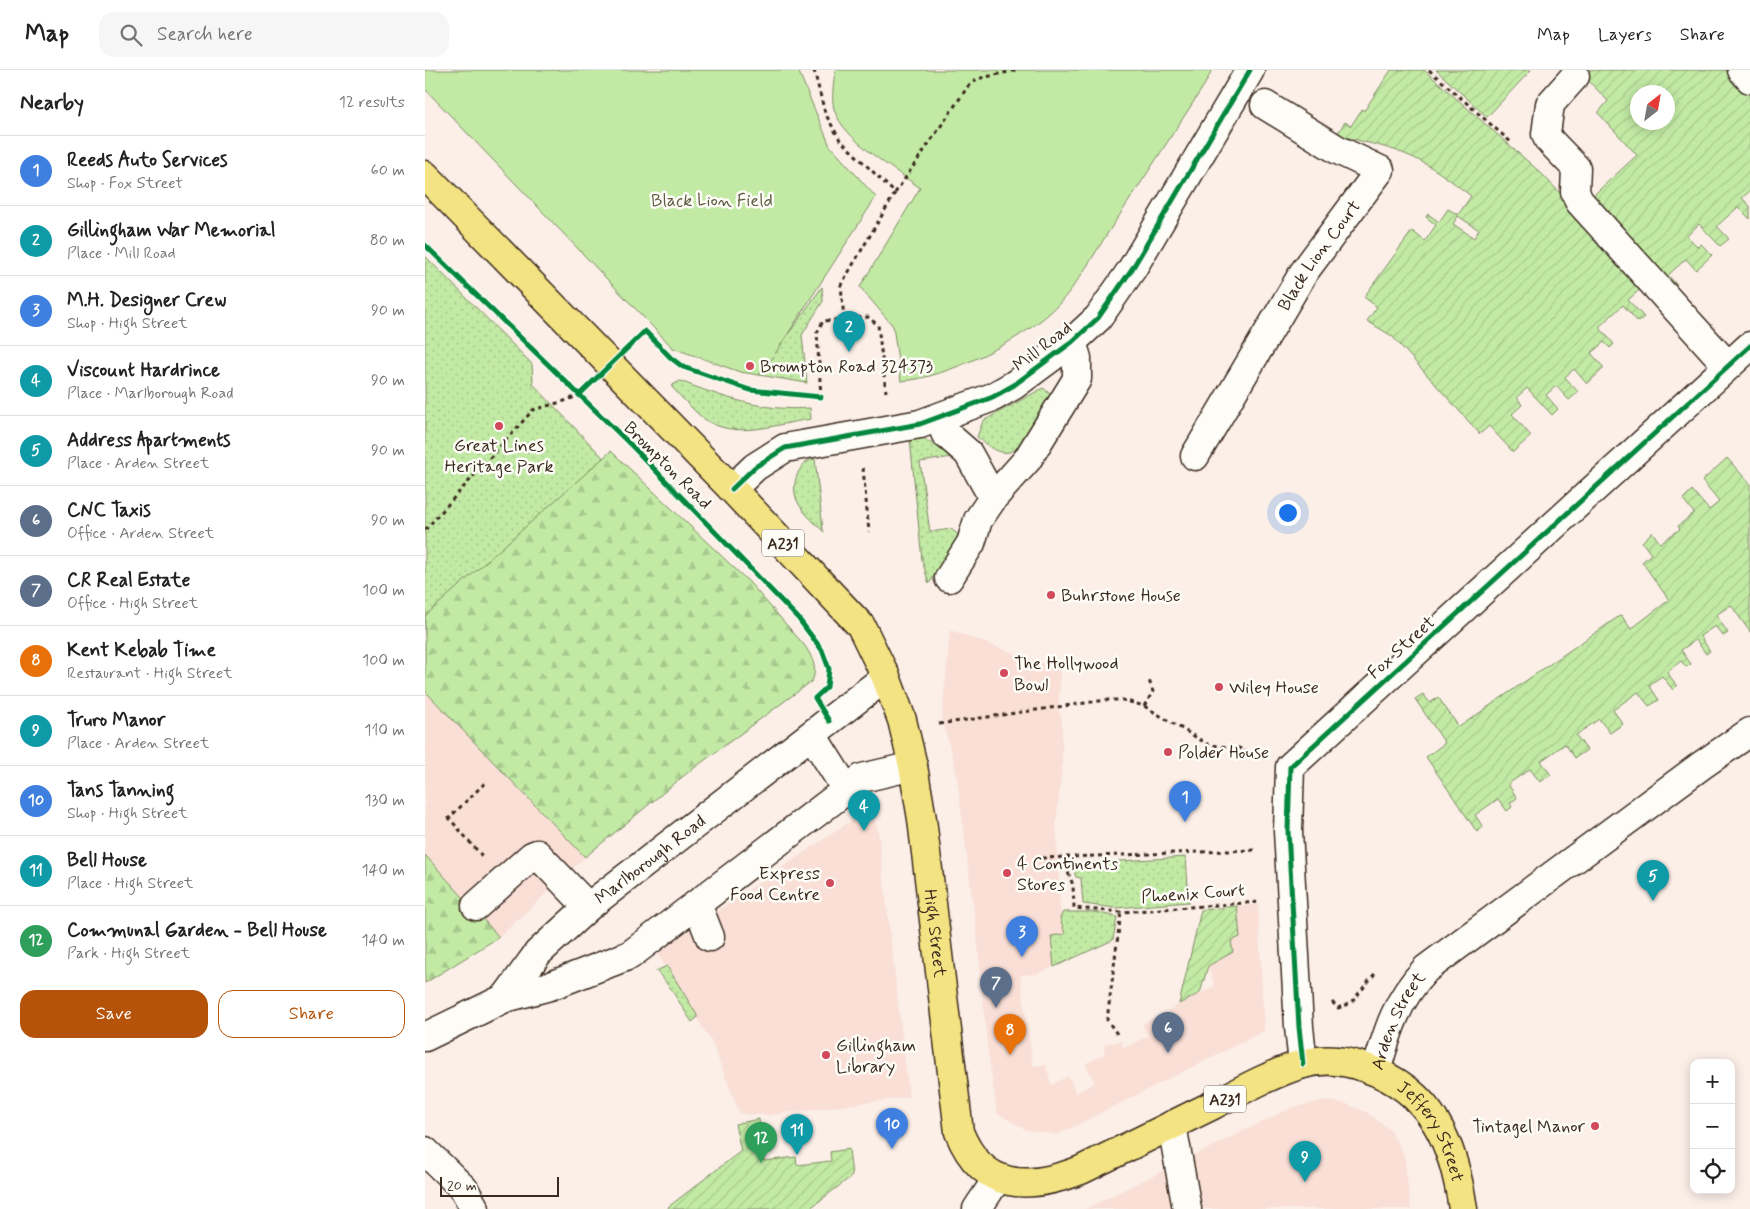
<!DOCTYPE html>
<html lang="en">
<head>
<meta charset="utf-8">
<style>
	body { margin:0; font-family:Mynerve,sans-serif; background:#f6f6f6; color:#222 }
	.controls { position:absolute; right:15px; bottom:15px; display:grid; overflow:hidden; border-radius:10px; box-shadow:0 2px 12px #0003 }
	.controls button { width:45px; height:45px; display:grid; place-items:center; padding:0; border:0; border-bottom:1px solid #e0e0e0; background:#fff; color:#222; font:25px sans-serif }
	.compass { position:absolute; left:1205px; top:15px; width:45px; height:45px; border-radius:50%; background:#fff; box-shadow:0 2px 12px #0003; rotate:31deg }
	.scale { position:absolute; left:15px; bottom:12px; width:119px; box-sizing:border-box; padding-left:5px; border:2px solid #3b2a1e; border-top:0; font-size:14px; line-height:18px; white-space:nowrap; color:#3b2a1e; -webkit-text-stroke:4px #fdfcf7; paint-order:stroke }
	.you { position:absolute; left:862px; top:442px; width:18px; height:18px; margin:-12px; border:4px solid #fff; border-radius:50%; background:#1a73e8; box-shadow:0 0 0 8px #1a73e833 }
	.badge { display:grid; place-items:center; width:32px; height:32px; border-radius:50%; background:#b45309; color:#fff; font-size:16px; font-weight:700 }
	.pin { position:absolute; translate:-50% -41px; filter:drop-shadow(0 1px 2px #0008) }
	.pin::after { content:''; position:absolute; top:26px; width:18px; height:15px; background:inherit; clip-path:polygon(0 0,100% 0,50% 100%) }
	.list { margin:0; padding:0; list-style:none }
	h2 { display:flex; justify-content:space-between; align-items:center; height:65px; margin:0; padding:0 20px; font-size:21px }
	h2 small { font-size:16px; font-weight:400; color:#767676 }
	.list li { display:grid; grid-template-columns:32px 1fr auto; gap:15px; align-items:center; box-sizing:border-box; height:70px; padding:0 20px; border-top:1px solid #e0e0e0 }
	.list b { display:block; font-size:19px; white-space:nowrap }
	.list p { margin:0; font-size:16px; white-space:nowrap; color:#767676 }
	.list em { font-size:16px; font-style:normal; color:#767676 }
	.actions { display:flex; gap:10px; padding:15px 20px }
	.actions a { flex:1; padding:11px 0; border:1px solid #b45309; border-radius:15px; text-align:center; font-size:18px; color:#b45309 }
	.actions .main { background:#b45309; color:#fff }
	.icon { flex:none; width:28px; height:28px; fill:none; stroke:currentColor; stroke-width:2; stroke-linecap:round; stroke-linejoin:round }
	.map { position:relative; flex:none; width:1325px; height:1139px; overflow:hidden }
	header { display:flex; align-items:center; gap:30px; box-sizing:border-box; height:70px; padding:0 25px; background:#fff; border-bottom:1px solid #e0e0e0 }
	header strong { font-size:24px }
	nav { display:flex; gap:28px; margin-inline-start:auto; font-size:18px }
	.search { width:350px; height:45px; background:#f6f6f6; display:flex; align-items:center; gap:12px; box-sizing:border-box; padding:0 18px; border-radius:15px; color:#767676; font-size:19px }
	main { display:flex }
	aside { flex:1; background:#fff }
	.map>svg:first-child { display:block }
	.built { fill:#f9dfd6 }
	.grass { fill:url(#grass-dots); stroke:#7e8a62 }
	.forest { fill:url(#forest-firs); stroke:#7e8a62 }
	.park { fill:#c2eaa5; stroke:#7e8a62 }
	.garden { fill:url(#garden-furrows); stroke:#7e8a62; fill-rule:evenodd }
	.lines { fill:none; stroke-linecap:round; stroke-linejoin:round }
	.minor-casing { stroke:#3b2a1e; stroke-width:31 }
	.major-casing { stroke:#3b2a1e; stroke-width:31 }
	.path { stroke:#3b2a1e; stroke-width:3; stroke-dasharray:4 4; stroke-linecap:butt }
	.minor { stroke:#fdfcf7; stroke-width:28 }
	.major { stroke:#f4e382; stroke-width:28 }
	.cycleway-casing { stroke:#fdfcf7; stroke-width:8 }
	.cycleway { stroke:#00873e; stroke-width:5 }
	.poi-dot { fill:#d1495b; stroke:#fdfcf7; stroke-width:2 }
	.labels { text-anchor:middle; stroke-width:5; stroke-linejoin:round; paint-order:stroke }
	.shield { fill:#fdfcf7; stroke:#75695f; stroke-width:1 }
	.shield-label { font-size:16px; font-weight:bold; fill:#3b2a1e }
	.park-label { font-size:18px; fill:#5d5a40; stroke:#fdfcf7 }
	.street-label { font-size:18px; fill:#3b2a1e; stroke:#fdfcf7 }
	.poi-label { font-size:18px; fill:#3b2a1e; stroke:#fdfcf7; text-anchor:start }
</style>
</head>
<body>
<header>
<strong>Map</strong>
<div class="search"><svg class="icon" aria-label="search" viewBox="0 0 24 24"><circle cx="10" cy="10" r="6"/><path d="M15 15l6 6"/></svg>Search here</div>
<nav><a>Map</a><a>Layers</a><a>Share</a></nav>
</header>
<main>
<aside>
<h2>Nearby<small>12 results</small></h2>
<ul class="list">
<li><span class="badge" style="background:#3f7fe0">1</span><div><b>Reeds Auto Services</b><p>Shop · Fox Street</p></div><em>60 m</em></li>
<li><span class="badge" style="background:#0f9aa8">2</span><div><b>Gillingham War Memorial</b><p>Place · Mill Road</p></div><em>80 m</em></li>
<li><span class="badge" style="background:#3f7fe0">3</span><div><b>M.H. Designer Crew</b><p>Shop · High Street</p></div><em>90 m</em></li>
<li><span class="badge" style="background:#0f9aa8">4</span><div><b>Viscount Hardrince</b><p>Place · Marlborough Road</p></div><em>90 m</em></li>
<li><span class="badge" style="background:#0f9aa8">5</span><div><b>Address Apartments</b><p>Place · Arden Street</p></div><em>90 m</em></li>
<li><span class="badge" style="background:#5c6f8a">6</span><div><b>CNC Taxis</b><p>Office · Arden Street</p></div><em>90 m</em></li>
<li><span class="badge" style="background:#5c6f8a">7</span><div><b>CR Real Estate</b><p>Office · High Street</p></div><em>100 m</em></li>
<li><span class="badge" style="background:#e8710a">8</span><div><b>Kent Kebab Time</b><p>Restaurant · High Street</p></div><em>100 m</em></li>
<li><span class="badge" style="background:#0f9aa8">9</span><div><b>Truro Manor</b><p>Place · Arden Street</p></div><em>110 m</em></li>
<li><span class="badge" style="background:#3f7fe0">10</span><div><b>Tans Tanning</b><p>Shop · High Street</p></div><em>130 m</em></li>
<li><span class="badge" style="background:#0f9aa8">11</span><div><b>Bell House</b><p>Place · High Street</p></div><em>140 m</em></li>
<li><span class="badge" style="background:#2e9e5b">12</span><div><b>Communal Garden - Bell House</b><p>Park · High Street</p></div><em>140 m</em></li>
</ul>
<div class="actions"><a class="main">Save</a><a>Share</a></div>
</aside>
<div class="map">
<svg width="1325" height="1139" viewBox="0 0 1325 1139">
	<defs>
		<pattern id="grass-dots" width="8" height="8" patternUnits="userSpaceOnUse" patternTransform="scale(1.25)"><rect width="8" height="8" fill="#c2eaa5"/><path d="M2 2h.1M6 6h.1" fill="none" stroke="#a8c98e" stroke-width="1.8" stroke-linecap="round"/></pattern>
		<pattern id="forest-firs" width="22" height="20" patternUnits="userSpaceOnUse" patternTransform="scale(1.25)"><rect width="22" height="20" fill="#c2eaa5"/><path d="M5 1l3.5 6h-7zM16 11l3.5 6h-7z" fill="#a8c98e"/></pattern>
		<pattern id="garden-furrows" width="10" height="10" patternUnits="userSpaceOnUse" patternTransform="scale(1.25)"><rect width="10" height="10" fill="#c2eaa5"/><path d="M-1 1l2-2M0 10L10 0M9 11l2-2" fill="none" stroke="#a8c98e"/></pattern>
	</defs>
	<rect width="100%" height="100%" fill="#fbefe8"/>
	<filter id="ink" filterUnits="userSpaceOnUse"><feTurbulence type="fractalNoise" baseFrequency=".02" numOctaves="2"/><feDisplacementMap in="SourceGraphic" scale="10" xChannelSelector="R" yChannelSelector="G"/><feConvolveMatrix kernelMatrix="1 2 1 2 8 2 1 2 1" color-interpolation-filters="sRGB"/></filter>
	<g filter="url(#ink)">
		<!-- built -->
		<g class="built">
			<path d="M525,560L636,600L633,640L637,648V699L631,753L635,839L640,864L626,866L629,897L612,904L595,905L608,996L621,995L626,1015L643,1006L651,1023L670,1013L660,994L679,984L680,974L696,971L699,978L723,966L717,954L790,916L783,896L808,881L806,871L815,866L812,836L833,835L839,961L632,1065L601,1060L572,1043L562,975L553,875L534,723L530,696L517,649Z"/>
			<path d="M0,621L160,787L69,872L0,797Z"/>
			<path d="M445,738L453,760L484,1027L344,1045L315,1044L287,973L232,882Z"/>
			<path d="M900,1030L921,1034L941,1042L964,1059L979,1084L986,1139H660L866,1038Z"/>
		</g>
		<!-- grass -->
		<g class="grass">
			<path d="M0,186L107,294L108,314L188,398L0,565Z"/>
			<path d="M397,217L398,231L377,265L382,313L334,305Z"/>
			<path d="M255,311C297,327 339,342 385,338L386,349C348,354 303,374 271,342C262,333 254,325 246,316Z"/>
			<path d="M618,318L628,326L596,375C579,391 567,378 552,367L558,351Z"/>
			<path d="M493,367L500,369L527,387L495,392L505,462L526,459L535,466L504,514L497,490L485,369Z"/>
			<path d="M390,389L398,460L399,462C382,445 361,430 373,403C377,395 381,390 390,389Z"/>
			<path d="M761,787L764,832L691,838L658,834L656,808L651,807L646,794Z"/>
			<path d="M638,842H670L692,847L688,870L629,897L626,866L640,864L635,848Z"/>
			<path d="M242,896L272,945V948L267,952C256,936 244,913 231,901Z"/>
		</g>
		<!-- forest -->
		<g class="forest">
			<path d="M186,381L324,512L380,576C387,587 393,598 387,611L261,704L160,787L0,621V546Z"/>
			<path d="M0,785L74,867L0,913Z"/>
		</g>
		<!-- park -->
		<g class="park">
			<path d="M0,0H373L405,76L451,127L346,290L342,292L334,305L315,302L248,278L0,19Z"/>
			<path d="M410,0H787L780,14C749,62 718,110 686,158C669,184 653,214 632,236C602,268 520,309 476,311L468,256L435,217L495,118C470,99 418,70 409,39C406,27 409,12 410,0Z"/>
		</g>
		<!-- garden -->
		<g class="garden">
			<path d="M966,0H999L1116,103L1221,214L1203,230L1219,247L1213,252L1198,235L1174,257L1189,274L1185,278L1179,272L1166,283L1179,298L1162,314L1149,299L1140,307L1153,322L1144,330L1131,316L1121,325L1133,339L1127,345L1102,318L1092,327L1097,335L1087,344L1106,366L1088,382L1064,356L1055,364L967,266L942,251L952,237L939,227L987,161L1000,171L1011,155L1001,147L1003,144L1014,152L1023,139L1033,145L1046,126C1025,110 1005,94 980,84C959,75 934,72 912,64L920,52L926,56L937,39L939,41ZM1033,146L1054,160L1049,168L1028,154Z"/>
			<path d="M1011,0H1106L1062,47Z"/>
			<path d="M1153,0H1303L1325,25V121L1317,128L1325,136V149L1313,137L1292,156L1304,169L1295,176L1274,154L1262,166L1273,177L1276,174L1287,185L1271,200L1261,189L1243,205L1252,215L1245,222L1162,131L1212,85L1173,43L1183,31ZM1212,22H1242V52H1212Z"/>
			<path d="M1302,388L1325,414V562L1306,535L1291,545L1303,563L1298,566L1290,556L1275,566L1285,581L1281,584L1271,570L1256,580L1266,594L1261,597L1256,591L1242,602L1252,616L1248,620L1237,606L1224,615L1234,630L1224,636L1213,622L1188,640L1198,654L1185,663L1174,649L1151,665L1162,680L1150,688L1140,674L1116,691L1126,705L1115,712L1105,699L1083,714L1092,728L1085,733L1087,737L1082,741L1073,729L1050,745L1058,757L1052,762L1001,687L1020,673L990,629L998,624L1005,633L1013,627L1034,657L1196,545L1206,559L1244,530L1217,492L1226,484L1217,472L1227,462L1235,473L1255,459L1253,456L1269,443L1258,429L1267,420L1284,440L1294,432L1277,411Z"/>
			<path d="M812,836L815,867L806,871L808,882L783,896L775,923L754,934L776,840Z"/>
			<path d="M334,1049L339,1091L371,1087L372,1095L406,1091L405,1082L424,1079L427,1106L384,1139H244L243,1137L316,1081L310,1054Z"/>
		</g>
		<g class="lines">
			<!-- minor casing -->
			<g class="minor-casing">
				<g id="minor">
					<path d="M1317,0L1325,9"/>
					<path d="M1150,6L1125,34L1121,64L1123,69L1151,98L1150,122L1154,131L1303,296"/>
					<path d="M516,347L520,363L543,383L568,428"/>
					<path id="s1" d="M770,386L879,202L955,100L913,80L840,35"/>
					<path d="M307,419L330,397L360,378L495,354L568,327L589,315L647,272L673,248L707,199L825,0"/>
					<path d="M524,508L546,473L553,450L568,428L602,390L652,309V288L647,272"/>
					<path d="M387,665L421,719"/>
					<path d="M272,834L285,867"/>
					<path d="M51,836L107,786L112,784L163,837"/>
					<path id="s2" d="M80,928L113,883L163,837L461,607"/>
					<path d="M0,967L80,928L125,916L205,885L437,708L488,696"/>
					<path d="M878,994L874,957L863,761L865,697L1325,276"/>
					<path id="s3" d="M951,1001C963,960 971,931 1001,899L1277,695L1325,662"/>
					<path d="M747,1055L762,1139"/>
					<path d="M0,1081L39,1119L50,1139"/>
					<path d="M552,1139L572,1109"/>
				</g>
			</g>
			<!-- major casing -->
			<g class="major-casing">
				<g id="major">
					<path id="s4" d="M0,105L307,419L436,556L461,607L477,650L488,696L497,749L534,1062C558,1122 604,1120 656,1100C700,1078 744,1057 788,1035C815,1021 850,1002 878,994C899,988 922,991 941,998C1008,1021 1029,1075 1038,1139"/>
				</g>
			</g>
			<!-- path -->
			<g class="path">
				<path d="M389,0L400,43L415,70L470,123L416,215L419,249"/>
				<path d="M1004,0L1088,74"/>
				<path d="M470,123L544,15L552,9L592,0"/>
				<path d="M396,327L392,263L398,251L443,247L453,255L461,322"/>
				<path d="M438,398L444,462"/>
				<path d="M0,460L108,340L143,330L154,325"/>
				<path d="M719,636L728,622L724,610"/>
				<path d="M514,654L681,630H698L719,636L784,675L814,678L832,688"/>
				<path d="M57,786L24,748L61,712"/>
				<path d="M641,787V797L648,815L649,838L696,842L834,832"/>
				<path d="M617,788L829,780"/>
				<path d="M907,932L913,938L926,933L952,901"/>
				<path d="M692,964L682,950L696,842"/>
			</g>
			<!-- minor -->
			<use href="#minor" class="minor"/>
			<!-- major -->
			<use href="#major" class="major"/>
			<!-- cycleway casing -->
			<g class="cycleway-casing">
				<g id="cycleway">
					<path d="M0,175L207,376L373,548L397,580L404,599L402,617L390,628L404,651"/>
					<path d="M154,325L220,261L246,288L258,297L325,320L396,327"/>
					<path d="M307,419L330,397L360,378L495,354L568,327L589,315L647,272L673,248L707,199L825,0"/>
					<path d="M878,994L874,957L863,761L865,697L1325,276"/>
				</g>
			</g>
			<!-- cycleway -->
			<use href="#cycleway" class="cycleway"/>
		</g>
	</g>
	<!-- markers -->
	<g class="poi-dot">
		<circle cx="325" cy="296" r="5"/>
		<circle cx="74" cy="356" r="5"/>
		<circle cx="626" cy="525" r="5"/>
		<circle cx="579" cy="603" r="5"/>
		<circle cx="794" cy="617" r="5"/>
		<circle cx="743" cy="682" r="5"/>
		<circle cx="582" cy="803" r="5"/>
		<circle cx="405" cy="813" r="5"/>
		<circle cx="401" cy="985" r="5"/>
		<circle cx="1170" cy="1056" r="5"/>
	</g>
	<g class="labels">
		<!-- shield labels -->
		<g class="shield">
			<rect x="337" y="459.5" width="42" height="27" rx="4"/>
			<rect x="779" y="1015.5" width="42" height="27" rx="4"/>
		</g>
		<g class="shield-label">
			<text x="358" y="479">A231</text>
			<text x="800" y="1035">A231</text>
		</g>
		<!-- park labels -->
		<g class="park-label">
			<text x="287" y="136">Black Lion Field</text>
		</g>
		<!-- street labels -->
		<g class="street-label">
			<text dy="6" stroke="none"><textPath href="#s1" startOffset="236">Black Lion Court</textPath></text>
			<text transform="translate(617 276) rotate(-38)" y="6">Mill Road</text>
			<text transform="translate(243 395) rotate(45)" y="6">Brompton Road</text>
			<text transform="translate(976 577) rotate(-42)" y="6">Fox Street</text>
			<text dy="6" stroke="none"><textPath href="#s2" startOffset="202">Marlborough Road</textPath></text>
			<text transform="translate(768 823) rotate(-4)" y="6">Phoenix Court</text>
			<text dy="6" stroke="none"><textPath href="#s4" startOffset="946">High Street</textPath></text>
			<text dy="6" stroke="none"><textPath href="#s3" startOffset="55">Arden Street</textPath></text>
			<text dy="6" stroke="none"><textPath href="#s4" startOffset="1699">Jeffery Street</textPath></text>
		</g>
		<!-- poi labels -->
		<g class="poi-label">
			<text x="335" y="302">Brompton Road 324373</text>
			<text x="74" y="381" text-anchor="middle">Great Lines<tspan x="74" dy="21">Heritage Park</tspan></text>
			<text x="636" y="531">Buhrstone House</text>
			<text x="589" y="599">The Hollywood<tspan x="589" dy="21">Bowl</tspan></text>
			<text x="804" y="623">Wiley House</text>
			<text x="753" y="688">Polder House</text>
			<text x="592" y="799">4 Continents<tspan x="592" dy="21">Stores</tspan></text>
			<text x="395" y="809" text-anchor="end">Express<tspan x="395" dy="21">Food Centre</tspan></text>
			<text x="411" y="981">Gillingham<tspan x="411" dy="21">Library</tspan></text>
			<text x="1160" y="1062" text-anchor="end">Tintagel Manor</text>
		</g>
	</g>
</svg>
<div class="controls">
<button>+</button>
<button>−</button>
<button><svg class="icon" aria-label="locate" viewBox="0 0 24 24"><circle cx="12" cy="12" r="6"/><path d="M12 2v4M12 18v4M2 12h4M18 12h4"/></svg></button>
</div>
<svg class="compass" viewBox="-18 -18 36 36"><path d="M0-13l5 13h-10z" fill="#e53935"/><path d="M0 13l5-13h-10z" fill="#767676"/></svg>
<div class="scale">20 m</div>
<div class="you"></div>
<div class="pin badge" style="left:760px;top:752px;background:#3f7fe0">1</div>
<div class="pin badge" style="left:424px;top:282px;background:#0f9aa8">2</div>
<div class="pin badge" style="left:597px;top:887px;background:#3f7fe0">3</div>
<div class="pin badge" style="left:439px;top:761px;background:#0f9aa8">4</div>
<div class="pin badge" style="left:1228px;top:831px;background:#0f9aa8">5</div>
<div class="pin badge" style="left:743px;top:983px;background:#5c6f8a">6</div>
<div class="pin badge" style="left:571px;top:938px;background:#5c6f8a">7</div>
<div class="pin badge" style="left:585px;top:985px;background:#e8710a">8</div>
<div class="pin badge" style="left:880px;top:1112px;background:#0f9aa8">9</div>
<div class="pin badge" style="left:467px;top:1079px;background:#3f7fe0">10</div>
<div class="pin badge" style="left:372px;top:1085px;background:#0f9aa8">11</div>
<div class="pin badge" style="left:336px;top:1093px;background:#2e9e5b">12</div>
</div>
</main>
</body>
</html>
